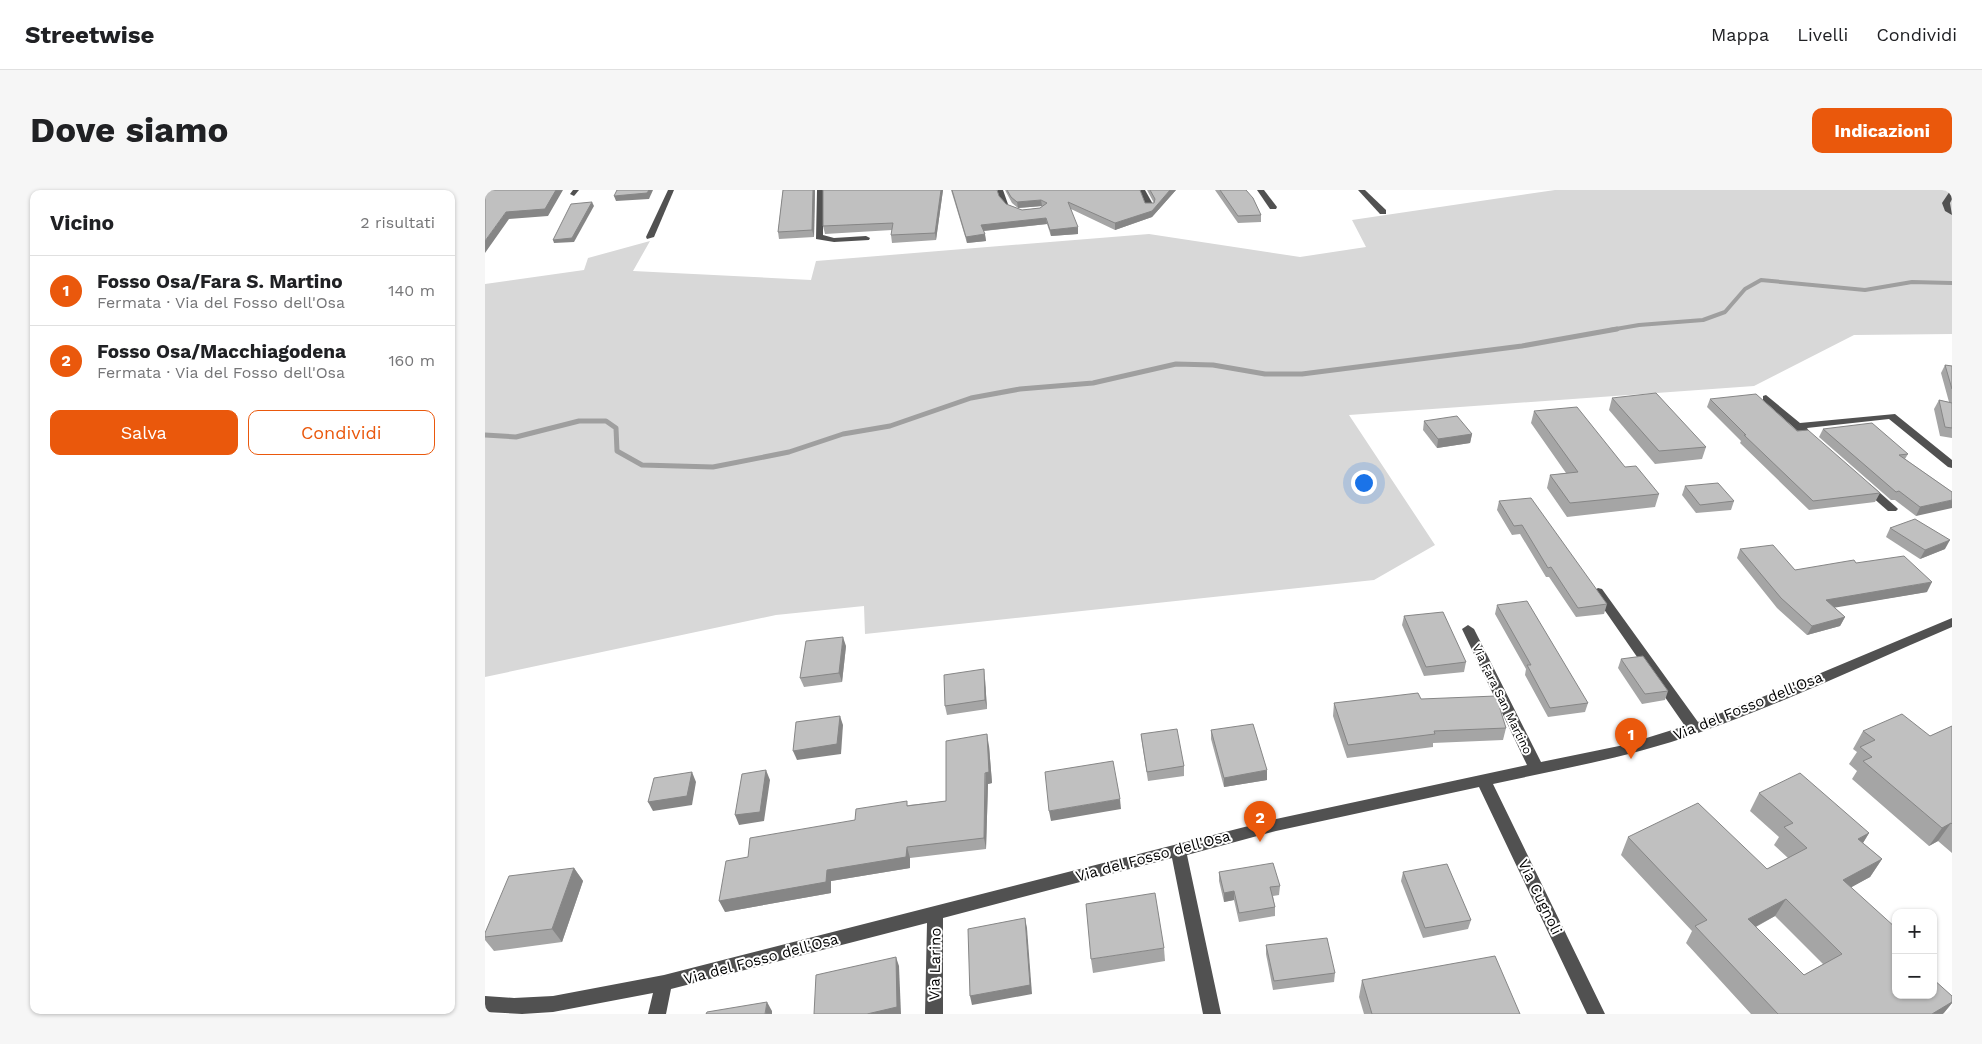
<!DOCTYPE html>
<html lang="it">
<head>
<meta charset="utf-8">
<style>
	body { margin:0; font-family:"Work Sans",sans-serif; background:#f6f6f6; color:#202124 }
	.controls { position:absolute; right:15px; bottom:15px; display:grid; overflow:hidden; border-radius:10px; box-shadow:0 1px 4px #0004 }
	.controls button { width:45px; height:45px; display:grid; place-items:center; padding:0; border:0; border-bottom:1px solid #e0e0e0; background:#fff; color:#202124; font:25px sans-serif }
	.you { position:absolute; left:878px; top:292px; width:18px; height:18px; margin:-12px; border:4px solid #fff; border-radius:50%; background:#1a73e8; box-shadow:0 0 0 8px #1a73e833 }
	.badge { display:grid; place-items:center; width:32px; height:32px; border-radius:50%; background:#ea580c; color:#fff; font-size:16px; font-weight:700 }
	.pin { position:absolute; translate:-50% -41px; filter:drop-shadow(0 1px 2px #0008) }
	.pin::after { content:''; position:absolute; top:26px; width:18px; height:15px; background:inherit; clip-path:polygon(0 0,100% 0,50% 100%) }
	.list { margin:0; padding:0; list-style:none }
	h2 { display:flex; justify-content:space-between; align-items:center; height:65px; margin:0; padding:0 20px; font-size:21px }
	h2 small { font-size:16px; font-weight:400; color:#757577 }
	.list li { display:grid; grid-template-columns:32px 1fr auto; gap:15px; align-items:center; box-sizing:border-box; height:70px; padding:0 20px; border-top:1px solid #e0e0e0 }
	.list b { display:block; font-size:19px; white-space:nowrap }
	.list p { margin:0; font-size:16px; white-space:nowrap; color:#757577 }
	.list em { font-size:16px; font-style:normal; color:#757577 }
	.actions { display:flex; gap:10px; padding:15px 20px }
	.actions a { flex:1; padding:11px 0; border:1px solid #ea580c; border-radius:10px; text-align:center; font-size:18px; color:#ea580c }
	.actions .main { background:#ea580c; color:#fff }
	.map { position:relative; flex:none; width:1467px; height:824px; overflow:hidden; border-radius:10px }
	header { display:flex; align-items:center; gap:30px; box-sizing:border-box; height:70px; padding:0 25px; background:#fff; border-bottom:1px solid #e0e0e0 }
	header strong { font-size:24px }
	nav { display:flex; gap:28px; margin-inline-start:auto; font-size:18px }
	.intro { display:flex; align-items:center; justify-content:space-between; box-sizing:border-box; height:120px; padding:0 30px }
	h1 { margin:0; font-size:35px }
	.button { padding:12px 22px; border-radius:10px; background:#ea580c; color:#fff; font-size:18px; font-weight:700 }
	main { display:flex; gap:30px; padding:0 30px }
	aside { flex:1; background:#fff; border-radius:10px; box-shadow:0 1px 4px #0004 }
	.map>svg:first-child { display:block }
	.green { fill:#d8d8d8 }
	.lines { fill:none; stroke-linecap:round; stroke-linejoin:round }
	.stream-far1 { stroke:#9f9f9f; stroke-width:4 }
	.stream { stroke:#9f9f9f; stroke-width:5 }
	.minor { fill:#515151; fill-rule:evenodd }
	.wall { fill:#a5a5a5; fill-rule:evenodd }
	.shaded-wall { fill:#868686 }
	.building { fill:#c0c0c0; stroke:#868686; fill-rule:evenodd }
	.labels { text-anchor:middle; stroke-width:4; stroke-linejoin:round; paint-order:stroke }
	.street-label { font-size:12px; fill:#000; stroke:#fff }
	.near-street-label { font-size:15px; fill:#000; stroke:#fff }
</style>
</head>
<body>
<header>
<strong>Streetwise</strong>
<nav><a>Mappa</a><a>Livelli</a><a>Condividi</a></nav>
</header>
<div class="intro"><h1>Dove siamo</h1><a class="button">Indicazioni</a></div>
<main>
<aside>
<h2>Vicino<small>2 risultati</small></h2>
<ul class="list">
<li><span class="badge">1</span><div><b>Fosso Osa/Fara S. Martino</b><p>Fermata · Via del Fosso dell'Osa</p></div><em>140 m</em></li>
<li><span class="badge">2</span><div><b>Fosso Osa/Macchiagodena</b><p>Fermata · Via del Fosso dell'Osa</p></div><em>160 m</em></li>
</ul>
<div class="actions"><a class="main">Salva</a><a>Condividi</a></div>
</aside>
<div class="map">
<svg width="1467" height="824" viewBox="0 0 1467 824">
	<rect width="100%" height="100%" fill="#fff"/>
	<!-- green -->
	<path class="green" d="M1070,0H1467V144L1369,145L1269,196L864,225L950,355L889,390L380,444L379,416L291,425L0,487V94L99,80L103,68L165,51L148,81L326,90L331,71L664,44L815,67L881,57L867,30Z"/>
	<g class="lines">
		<!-- stream-far1 -->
		<path class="stream-far1" d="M1125,140L1154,135L1218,130L1240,122L1260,99L1276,90L1380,100L1427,92L1467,93"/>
		<!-- stream -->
		<path class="stream" d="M0,245L31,247L94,231H121L131,238L132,261L157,275L228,277L304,262L358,244L405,236L486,208L535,199L608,193L691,174L728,175L780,184H817L1037,156L1132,139"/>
		<!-- minor -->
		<g class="minor">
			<path d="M88,0H94L89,6L85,4Z"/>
			<path d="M183,0H189L169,47L162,49L161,47Z"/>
			<path d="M332,0H338V45L349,48L381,46L385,48L384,50L349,52L331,49Z"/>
			<path d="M512,0H518L524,17L532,19V23L518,20Z"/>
			<path d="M654,0H660L669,16L668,18H662Z"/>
			<path d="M772,0H779L792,17L791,19H785Z"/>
			<path d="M873,0H880L901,20V24H895Z"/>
			<path d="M1467,0V9L1465,13L1467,25L1460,21L1457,13L1465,1Z"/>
			<path d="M1281,205L1315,233L1410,224L1467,270V278L1463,277L1404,229L1322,238L1324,241L1323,243H1315L1278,210V206Z"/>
			<path d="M1381,293L1385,294L1411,317L1413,319L1411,321H1403L1377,298L1376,296L1377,294Z"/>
			<path d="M1113,398L1117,399L1213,532L1300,498L1467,428V437C1383,473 1299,513 1213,543C1146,567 1076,579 1008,594L1120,824H1102L994,597L791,641L702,665L736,824H718L687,668L458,728V824H440L442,733L186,799L181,824H163L168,803L68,822L37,824L0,822V806L29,808L68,806L179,785L791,629L1042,575L977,439L983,435L989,439L1056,572L1139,555L1200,536L1107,402Z"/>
		</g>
	</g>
	<!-- wall -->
	<g class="wall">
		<path d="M298,0H330L329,47L294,49L293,42Z"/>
		<path d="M338,0H458L451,50L407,53L406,45L407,40L340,44L338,36Z"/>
		<path d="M466,0H512L514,6L521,14L537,20L555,18L557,16L533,18L527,13L520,0H655L660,13H669L662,0H691L667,27L630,40L586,19L593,44L566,46L562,34L499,41L501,51L482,53Z"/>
		<path d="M730,0H761L776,25V32L753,33Z"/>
		<path d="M1460,175L1467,176V248L1455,246L1449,219L1454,210L1464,212L1456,183Z"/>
		<path d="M1127,208L1221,257L1217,269L1170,274L1124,220Z"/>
		<path d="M1225,209L1312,241L1395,303L1390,312L1324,320L1255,253L1256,251L1222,217Z"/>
		<path d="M1049,221L1140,277L1174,304L1170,317L1082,327L1062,298L1065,285L1081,283L1046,233Z"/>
		<path d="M939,231L987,244L985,253L952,258L938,240Z"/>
		<path d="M1338,239L1423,264L1420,269L1467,302L1431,326L1410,310H1406L1334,247Z"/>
		<path d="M1200,296L1249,311L1246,320L1211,323L1197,305Z"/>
		<path d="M1014,311L1122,414L1119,424L1091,427L1064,387H1061L1035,344L1027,345L1012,320Z"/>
		<path d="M1405,338L1460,359L1435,369L1401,347Z"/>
		<path d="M1255,359L1310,380L1371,373L1442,402L1349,417L1360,427L1355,436L1322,445L1292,418L1252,368Z"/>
		<path d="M1012,415L1103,513L1100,522L1063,527L1040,485L1041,479L1010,424Z"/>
		<path d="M919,426L981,472L979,482L939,486L917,435Z"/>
		<path d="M361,456L357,492L319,497L315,488Z"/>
		<path d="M1136,469L1183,501L1180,510L1157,514L1133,478Z"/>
		<path d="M500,489L502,519L462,525L460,516Z"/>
		<path d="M936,509L1021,538L1018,550L948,553V557L862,568L848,526L849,513Z"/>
		<path d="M1467,536V663L1453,651L1444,656L1367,589L1372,581L1364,574L1372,562L1368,559L1378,541L1445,546Z"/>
		<path d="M726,540L782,590L739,597L726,549Z"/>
		<path d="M656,544L699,576V586L663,591L657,553Z"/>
		<path d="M504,556L507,593L503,594L501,659L425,668V678L346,691V703L240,722L263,667L370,630L424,615L461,611Z"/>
		<path d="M1274,603L1384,643L1378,653L1397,669L1385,687L1366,697L1411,805L1467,806V813L1458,824H1266L1201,753L1207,741L1136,665L1143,647L1282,679L1303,668L1289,655L1294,647L1265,621ZM1290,726L1338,774L1319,785L1271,737Z"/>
		<path d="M89,678L98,691L77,752L9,761L0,750V743Z"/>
		<path d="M734,682L795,696L794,705L788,706L790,717V726L754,732L749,710L739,712L734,691Z"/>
		<path d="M918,682L986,730L983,739L938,748L916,691Z"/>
		<path d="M781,755L850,783L849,792L788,800L781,764Z"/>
		<path d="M679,758L680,771L608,783L606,769Z"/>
		<path d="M877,790L1035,824H879L874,807Z"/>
	</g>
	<!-- shaded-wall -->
	<g class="shaded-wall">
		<path d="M71,0H78L63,26L24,29L0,63V51L21,22Z"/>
		<path d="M164,0H168L164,9L131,11L129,6Z"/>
		<path d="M328,0H330L329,47L327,40Z"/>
		<path d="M456,0H458L451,50L450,43Z"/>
		<path d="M685,0H691L667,27L630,40V33L667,21Z"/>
		<path d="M556,10L557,16L533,18L532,12Z"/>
		<path d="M107,12L109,16L89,52L69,53L68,50Z"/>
		<path d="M561,28L562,34L497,41L496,35Z"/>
		<path d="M593,37V44L566,46L565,40Z"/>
		<path d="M500,44L501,51L482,53L481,47Z"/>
		<path d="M987,244L985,253L952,258L953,249Z"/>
		<path d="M1467,310V318L1431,326L1435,317Z"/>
		<path d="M1465,350L1460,359L1435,369L1440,360Z"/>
		<path d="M1447,392L1442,402L1336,420L1341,410Z"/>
		<path d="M1360,427L1355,436L1322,445L1327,436Z"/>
		<path d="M358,447L361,456L357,492L354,483Z"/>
		<path d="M499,479L500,489L502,519L500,510Z"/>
		<path d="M355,526L358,535L356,564L312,570L308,561Z"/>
		<path d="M502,544L504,556L507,593L503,594L501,659L499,648Z"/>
		<path d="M281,580L285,590L279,631L254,635L250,625Z"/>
		<path d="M782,580V590L739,597V588Z"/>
		<path d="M207,582L211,592L207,615L168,621L163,612Z"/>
		<path d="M635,609L636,619L566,631L564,621Z"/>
		<path d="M1466,633L1453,651L1444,656L1457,638Z"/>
		<path d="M1384,643L1373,661V649Z"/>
		<path d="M422,657L425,668V678L346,691V703L240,722L234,711Z"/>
		<path d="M1397,669L1385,687L1347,708L1358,690Z"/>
		<path d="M89,678L98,691L77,752L67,739Z"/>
		<path d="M749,701V710L739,712V703Z"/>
		<path d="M1301,709L1290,726L1253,746L1263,729Z"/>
		<path d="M540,728L542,738L547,804L487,815L485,806Z"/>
		<path d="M411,767L414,776L416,824H382Z"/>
		<path d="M282,812L287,821V824H280Z"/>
		<path d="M1467,812V813L1458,824H1447Z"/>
	</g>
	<!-- building -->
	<g class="building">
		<path d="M3,0H71L60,19L21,22L0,51V4Z"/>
		<path d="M132,0H164L162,3L129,6Z"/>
		<path d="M298,0H328L327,40L293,42Z"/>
		<path d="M338,0H456L450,43L406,45L408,33L338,36Z"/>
		<path d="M467,0H512L514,6L521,14L537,20L555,18L562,13L556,10L532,12L526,7L522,0H655L660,13H669L670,9L665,0H685L667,21L630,33L583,12L593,37L565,40L561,28L496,35L500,44L481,47Z"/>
		<path d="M735,0H761L768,8L776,25L753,26Z"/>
		<path d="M107,12L87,48L68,50L86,14Z"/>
		<path d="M1460,175L1467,176V199Z"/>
		<path d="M1171,203L1221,257L1174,261L1127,208Z"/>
		<path d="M1271,204L1312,241L1323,240L1395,303L1328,311L1259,245H1261L1225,209Z"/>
		<path d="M1454,210L1467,213V238L1460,237Z"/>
		<path d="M1092,217L1140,277L1151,276L1174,304L1085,313L1065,285L1093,282L1049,221Z"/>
		<path d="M972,226L987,244L953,249L939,231Z"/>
		<path d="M1387,233L1423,264L1414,265L1467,302V310L1435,317L1414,301L1411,302L1338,239Z"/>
		<path d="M1233,293L1249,311L1215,315L1200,296Z"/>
		<path d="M1046,308L1122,414L1093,418L1066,377L1063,378L1037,335L1029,336L1014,311Z"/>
		<path d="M1430,329L1465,350L1440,360L1405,338Z"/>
		<path d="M1288,355L1310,380L1369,370L1371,373L1419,366L1447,392L1341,410L1360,427L1327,436L1296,408L1255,359Z"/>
		<path d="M1042,411L1103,513L1065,518L1042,475H1046L1012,415Z"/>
		<path d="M958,422L981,472L941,477L919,426Z"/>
		<path d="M358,447L354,483L315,488L321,451Z"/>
		<path d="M1158,466L1183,501L1160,504L1136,469Z"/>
		<path d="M499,479L500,510L460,516L459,485Z"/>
		<path d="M933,503L936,509L1011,506L1021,538L949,541L950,544L863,555L849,513Z"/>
		<path d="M1417,524L1445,546L1467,536V634L1466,633L1457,638L1378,571L1387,567L1375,557L1390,550L1378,541Z"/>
		<path d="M355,526L352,554L308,561L311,532Z"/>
		<path d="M768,534L782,580L739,588L726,540Z"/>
		<path d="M692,539L699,576L662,582L656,544Z"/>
		<path d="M502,544L504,582L500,583L499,648L422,657L421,667L342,680L341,692L234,711L241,671L263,667L265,648L370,630L371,619L422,611V616L461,611V551Z"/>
		<path d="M628,571L635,609L564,621L560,582Z"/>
		<path d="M281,580L275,622L250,625L257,584Z"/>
		<path d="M207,582L202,606L163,612L169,588Z"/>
		<path d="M1315,583L1384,643L1373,649L1397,669L1358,690L1411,738V805H1448V789L1467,806V812L1447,824H1293L1210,736L1222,730L1143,647L1213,613L1282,679L1322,658L1299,637L1308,633L1274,603ZM1301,709L1357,764L1319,785L1263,729Z"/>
		<path d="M788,673L795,696L785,697L790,717L754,723L749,701L739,703L734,682Z"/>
		<path d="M962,674L986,730L940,738L918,682Z"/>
		<path d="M89,678L67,739L0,747V743L24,686Z"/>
		<path d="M670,703L679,758L606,769L601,714Z"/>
		<path d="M540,728L545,795L485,806L483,739Z"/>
		<path d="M842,748L850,783L789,791L781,755Z"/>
		<path d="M1010,766L1035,824H887L877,790Z"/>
		<path d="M411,767L412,817L382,824H329L331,785Z"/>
		<path d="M282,812L280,824H221L222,822Z"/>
	</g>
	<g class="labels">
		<!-- street labels -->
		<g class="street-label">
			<text transform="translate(1017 509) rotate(64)" y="4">Via Fara San Martino</text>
		</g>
		<!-- near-street labels -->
		<g class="near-street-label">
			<text transform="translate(1263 516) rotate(-22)" y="5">Via del Fosso dell'Osa</text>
			<text transform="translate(668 666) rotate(-15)" y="5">Via del Fosso dell'Osa</text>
			<text transform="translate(1055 707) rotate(64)" y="5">Via Cugnoli</text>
			<text transform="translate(276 769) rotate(-15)" y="5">Via del Fosso dell'Osa</text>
			<text transform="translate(450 774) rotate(-89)" y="5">Via Larino</text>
		</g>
	</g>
</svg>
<div class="controls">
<button>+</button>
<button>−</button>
</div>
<div class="you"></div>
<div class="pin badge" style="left:1146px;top:569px">1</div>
<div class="pin badge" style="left:775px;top:652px">2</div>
</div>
</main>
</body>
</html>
